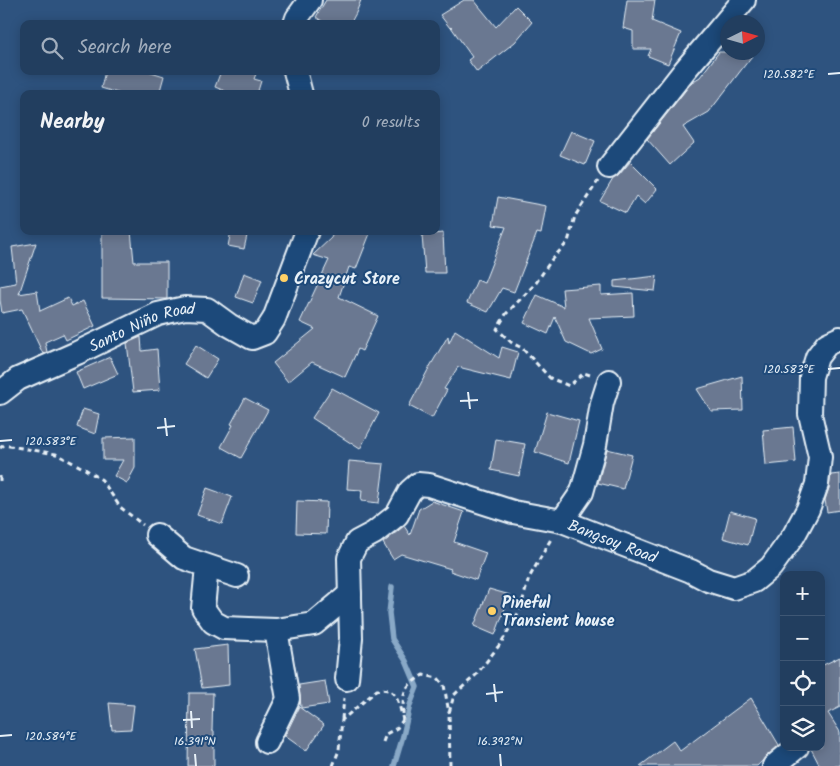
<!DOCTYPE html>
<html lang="en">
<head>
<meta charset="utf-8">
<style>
	body { margin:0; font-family:Kalam,sans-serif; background:#2a4565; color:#f1f3f6 }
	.controls { position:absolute; right:15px; bottom:15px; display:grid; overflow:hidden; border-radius:10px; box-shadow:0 2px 12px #0003 }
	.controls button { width:45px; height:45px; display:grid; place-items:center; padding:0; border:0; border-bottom:1px solid #3f5774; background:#223e5f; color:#f1f3f6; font:25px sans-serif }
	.compass { position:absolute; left:720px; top:15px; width:45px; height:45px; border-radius:50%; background:#223e5f; box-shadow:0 2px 12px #0003; rotate:85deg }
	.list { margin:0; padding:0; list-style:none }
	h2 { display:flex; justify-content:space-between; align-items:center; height:65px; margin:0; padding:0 20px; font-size:21px }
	h2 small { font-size:16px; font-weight:400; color:#a2aebd }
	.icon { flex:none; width:28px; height:28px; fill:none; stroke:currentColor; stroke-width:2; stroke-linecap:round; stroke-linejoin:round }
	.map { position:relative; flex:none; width:840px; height:766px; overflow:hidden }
	.search { position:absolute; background:#223e5f; box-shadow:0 2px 12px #0003; left:20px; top:20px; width:420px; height:55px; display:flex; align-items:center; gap:12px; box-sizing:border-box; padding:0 18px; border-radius:10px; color:#a2aebd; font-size:19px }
	.panel { position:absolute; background:#223e5f; box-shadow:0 2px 12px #0003; left:20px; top:90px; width:420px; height:145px; border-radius:10px }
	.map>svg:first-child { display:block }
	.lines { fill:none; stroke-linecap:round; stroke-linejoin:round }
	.stream { stroke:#89a9c7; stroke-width:5.5 }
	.building { fill:#6b7891; stroke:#e8f1f8 }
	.minor-casing { stroke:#e8f1f8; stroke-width:26 }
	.path { stroke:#e8f1f8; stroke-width:3; stroke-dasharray:5 4; stroke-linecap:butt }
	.minor { stroke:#1f4a7a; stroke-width:22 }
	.ticks { fill:none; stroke:#e8f1f8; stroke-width:2 }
	.poi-dot { fill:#ffd166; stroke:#1f4a7a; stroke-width:2 }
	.labels { text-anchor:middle; stroke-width:4; stroke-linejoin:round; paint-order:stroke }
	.poi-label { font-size:16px; font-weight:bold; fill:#e8f1f8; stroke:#1f4a7a; text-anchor:start }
	.street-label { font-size:16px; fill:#e8f1f8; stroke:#1f4a7a }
	.ticks-label { font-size:12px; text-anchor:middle; fill:#e8f1f8; stroke:#1f4a7a; stroke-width:4; stroke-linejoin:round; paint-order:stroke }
</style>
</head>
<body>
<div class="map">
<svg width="840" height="766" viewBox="0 0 840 766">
	<rect width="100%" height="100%" fill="#2e537f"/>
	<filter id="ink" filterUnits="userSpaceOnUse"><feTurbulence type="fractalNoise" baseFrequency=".02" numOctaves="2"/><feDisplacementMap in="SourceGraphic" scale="10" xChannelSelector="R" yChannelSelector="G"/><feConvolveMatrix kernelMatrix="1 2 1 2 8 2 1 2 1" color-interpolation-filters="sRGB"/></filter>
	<g filter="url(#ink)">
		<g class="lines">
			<!-- stream -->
			<path class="stream" d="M392,587L389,613L392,639L406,661L417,687L410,705L403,736L394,766"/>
		</g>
		<!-- building -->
		<g class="building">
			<path d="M326,0H361L356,13L350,24H326L316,17Z"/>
			<path d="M464,0H474L496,27L516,6L532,22L515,42L477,72L468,60L472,57L451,27L450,28L440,15Z"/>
			<path d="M627,0H655L652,21L681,33L668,64L648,56L651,49H633V31L623,28Z"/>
			<path d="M719,52H755L709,112L683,127L694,143L670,165L647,139L692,82L700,77Z"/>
			<path d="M105,71H148L164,76L159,94H121L101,88Z"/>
			<path d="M221,71H257L254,79L261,81L257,94H232L215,87Z"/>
			<path d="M571,131L595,141L585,165L560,155Z"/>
			<path d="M630,162L657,189L645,204L636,196L626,213L600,201L613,179L619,175Z"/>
			<path d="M498,197L546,206L541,234L537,233L514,292L502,288L488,312L467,303L477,280L484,283L506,227L493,225Z"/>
			<path d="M102,231H131L134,262H167V299L102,298Z"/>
			<path d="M231,231H248L244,249L228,246Z"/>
			<path d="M334,231H371L356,269L349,267L339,297L378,316L362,351L358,349L345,377L312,362L288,382L273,363L315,329L300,322L329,260L313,255L331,238Z"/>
			<path d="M443,233L445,273H425L422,235Z"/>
			<path d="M36,243L19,294L37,291L40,311L68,298L72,306L83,301L95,326L66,340L63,334L45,342L47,352L43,354L22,309L2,313L0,300V286L16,283L12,247Z"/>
			<path d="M244,273L262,280L253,303L236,297Z"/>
			<path d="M657,276L655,291L614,287V281Z"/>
			<path d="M601,286V295L633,293L634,316L589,318L602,349L591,354L566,342L555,317L548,334L524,323L537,295L564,307L562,289Z"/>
			<path d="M455,330L499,358L502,347L518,352L511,380L458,367L444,389L447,390L432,418L409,406L429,368L448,336L449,343Z"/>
			<path d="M141,337L142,351L157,349L160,390L133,392L127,343Z"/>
			<path d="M196,345L218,359L206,378L184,364Z"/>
			<path d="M110,357L118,374L83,389L76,372Z"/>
			<path d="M742,376L743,410L711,411L697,389Z"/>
			<path d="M332,388L379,413L360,449L312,418Z"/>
			<path d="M245,398L268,410L241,458L221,447L233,425L231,424Z"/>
			<path d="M83,409L99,414L95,434L77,427Z"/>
			<path d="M547,412L579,421L569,463L535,452Z"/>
			<path d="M793,427L796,462L766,465L763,430Z"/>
			<path d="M135,437V468L127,483L114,476L123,460H103V438Z"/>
			<path d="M496,439L525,444L519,476L491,470Z"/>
			<path d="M607,449L632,455L623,489L598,483Z"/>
			<path d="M349,461L384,464L379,503L361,501L362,490L347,489Z"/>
			<path d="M840,474V510L827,512L825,500L829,488L831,475Z"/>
			<path d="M207,488L232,497L222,524L197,515Z"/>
			<path d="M297,501L327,502L326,534L296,533Z"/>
			<path d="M432,501L464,512L454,542L486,553L476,580L450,571L451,569L401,554L393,559L383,543L404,526L410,535L419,509Z"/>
			<path d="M730,511L755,518L748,545L723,538Z"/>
			<path d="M489,589L510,595L495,635L474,626Z"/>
			<path d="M228,645L229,685L202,688L195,649Z"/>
			<path d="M840,657V707L828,713L840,732V766H820L810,747H821V666Z"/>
			<path d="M325,681L329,704L301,708L299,685Z"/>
			<path d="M189,693H213L212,731H214V766H188Z"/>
			<path d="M751,698L779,745L757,766H640L673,741L680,751Z"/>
			<path d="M109,703L134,705L131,729L112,730Z"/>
			<path d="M299,707L324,725L306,751L285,736Z"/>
		</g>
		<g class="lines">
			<!-- minor casing -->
			<g class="minor-casing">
				<g id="minor">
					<path d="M295,24L297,18L310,0"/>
					<path d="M295,71L301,94"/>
					<path d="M609,167L685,70L744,0"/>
					<path id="s1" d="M0,393L18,379L77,353L158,314L185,308L207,309L229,325L252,338L265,333L274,319L307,231"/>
					<path d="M562,521L582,492L595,445L602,403L609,381"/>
					<path d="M157,535L184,558L237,576"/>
					<path d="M207,567L203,608L213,622L224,628L276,630L314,624L350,594"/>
					<path id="s2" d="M347,679L351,638L349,558L357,542L374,533L397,515L410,491L418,484L429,485L513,512L562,521L691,571L708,580L734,588L754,581L771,567L794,535L808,509L817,484L820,457L810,414L811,377L817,357L827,344L840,338"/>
					<path d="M267,742L288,699L276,630"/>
					<path d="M774,766L797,747"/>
				</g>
			</g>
			<!-- path -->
			<g class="path">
				<path d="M590,375L584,373L569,386L550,378L522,348L512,343L497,329L506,314L536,283L552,259L568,242L575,216L598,181"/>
				<path d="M0,448L4,445L56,454L85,469L102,480L120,507L143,525"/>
				<path d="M0,476V484"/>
				<path d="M403,714C403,690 403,688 423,675L438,678L444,685L449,713"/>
				<path d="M342,719L344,698"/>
				<path d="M383,742L386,734L397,728L403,720"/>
				<path d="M333,766L339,750L342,720L377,690C398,685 399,706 403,720"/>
				<path d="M450,766L449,713L454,695L476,675L501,643L520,610L529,578L551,539"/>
			</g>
			<!-- minor -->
			<use href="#minor" class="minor"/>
		</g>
	</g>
	<!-- ticks -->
	<path class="ticks" d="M828,74L840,73M828,369L840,368M468,392L470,409M460,401L478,400M165,418L167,436M157,428L175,426M0,441L12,440M494,684L496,702M486,694L503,692M191,711L192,728M183,720L200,719M0,736L12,735M195,754L196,766M500,754L501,766"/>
	<!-- markers -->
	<g class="poi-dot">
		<circle cx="284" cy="278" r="5"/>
		<circle cx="492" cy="611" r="5"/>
	</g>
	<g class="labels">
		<!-- poi labels -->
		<g class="poi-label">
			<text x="294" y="284">Crazycut Store</text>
			<text x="502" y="608">Pineful<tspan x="502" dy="18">Transient house</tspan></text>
		</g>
		<!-- street labels -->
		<g class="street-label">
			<text dy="6" stroke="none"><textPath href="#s1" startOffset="158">Santo Niño Road</textPath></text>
			<text dy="6" stroke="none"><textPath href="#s2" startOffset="429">Bangsoy Road</textPath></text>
		</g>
	</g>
	<g class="ticks-label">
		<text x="789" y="78">120.582°E</text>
		<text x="789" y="373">120.583°E</text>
		<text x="51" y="445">120.583°E</text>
		<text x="51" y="740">120.584°E</text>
		<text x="195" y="745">16.391°N</text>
		<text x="500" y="745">16.392°N</text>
	</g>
</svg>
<div class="controls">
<button>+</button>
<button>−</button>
<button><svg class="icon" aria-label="locate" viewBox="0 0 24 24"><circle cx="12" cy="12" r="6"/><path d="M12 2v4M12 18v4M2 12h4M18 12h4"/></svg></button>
<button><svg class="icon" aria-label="layers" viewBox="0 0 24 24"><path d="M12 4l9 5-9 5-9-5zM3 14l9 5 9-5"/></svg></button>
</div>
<svg class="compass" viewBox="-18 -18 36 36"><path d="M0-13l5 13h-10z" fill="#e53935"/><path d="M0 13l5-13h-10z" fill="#a2aebd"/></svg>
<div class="search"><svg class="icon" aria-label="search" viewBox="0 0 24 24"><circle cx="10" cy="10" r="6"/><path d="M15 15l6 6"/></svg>Search here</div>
<section class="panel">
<h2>Nearby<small>0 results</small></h2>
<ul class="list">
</ul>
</section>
</div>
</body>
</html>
